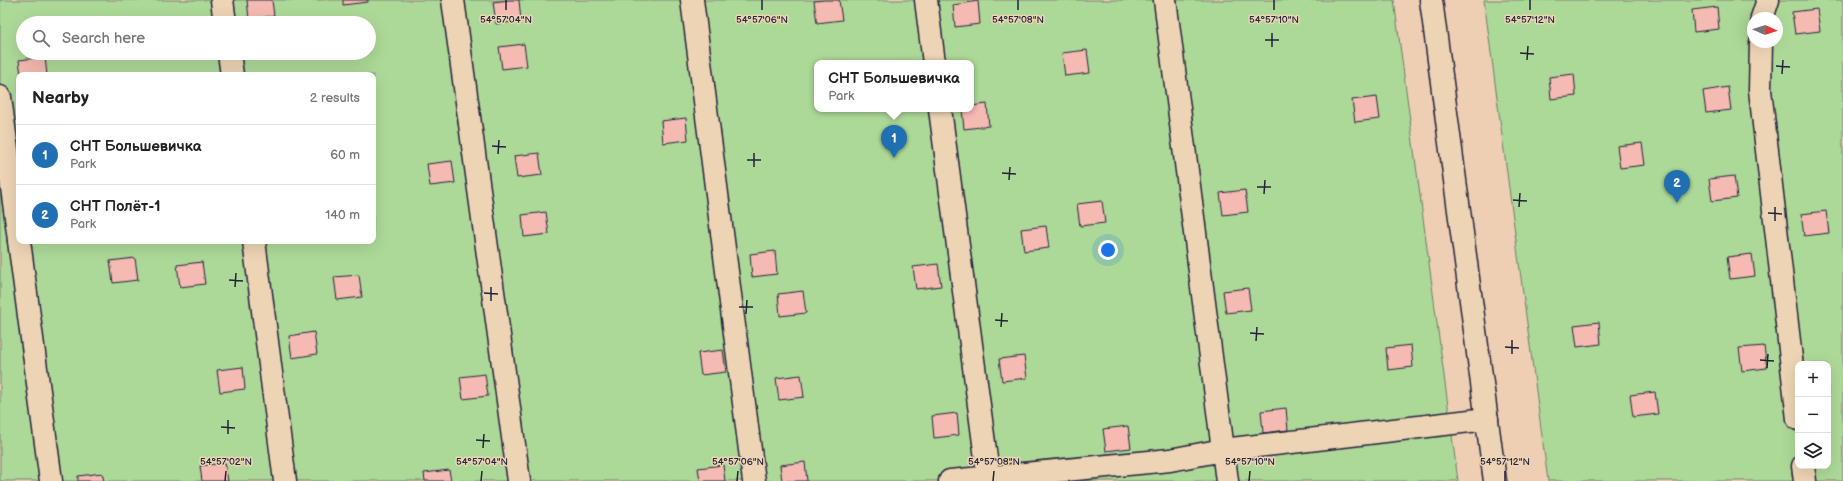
<!DOCTYPE html>
<html lang="en">
<head>
<meta charset="utf-8">
<style>
	body { margin:0; font-family:"Balsamiq Sans",sans-serif; background:#f2f2f2; color:#222 }
	.controls { position:absolute; right:12px; bottom:12px; display:grid; overflow:hidden; border-radius:8px; box-shadow:0 4px 16px #0002 }
	.controls button { width:36px; height:36px; display:grid; place-items:center; padding:0; border:0; border-bottom:1px solid #e0e0e0; background:#fff; color:#222; font:20px sans-serif }
	.compass { position:absolute; left:1747px; top:12px; width:36px; height:36px; border-radius:50%; background:#fff; box-shadow:0 4px 16px #0002; rotate:93deg }
	.you { position:absolute; left:1108px; top:250px; width:14px; height:14px; margin:-10px; border:3px solid #fff; border-radius:50%; background:#1a73e8; box-shadow:0 0 0 6px #1a73e833 }
	.badge { display:grid; place-items:center; width:26px; height:26px; border-radius:50%; background:#1f6fb2; color:#fff; font-size:13px; font-weight:700 }
	.pin { position:absolute; translate:-50% -33px; filter:drop-shadow(0 1px 2px #0008) }
	.pin::after { content:''; position:absolute; top:21px; width:14px; height:12px; background:inherit; clip-path:polygon(0 0,100% 0,50% 100%) }
	.popup { position:absolute; left:814px; top:60px; width:160px; height:52px; box-sizing:border-box; display:grid; place-content:center; border-radius:8px; background:#fff; filter:drop-shadow(0 1px 3px #0005); font-size:13px; white-space:nowrap; color:#767676 }
	.popup b { font-size:15px; color:#222 }
	.popup::after { content:''; position:absolute; left:50%; top:100%; margin-left:-8px; border:8px solid transparent; border-top-color:#fff }
	.list { margin:0; padding:0; list-style:none }
	h2 { display:flex; justify-content:space-between; align-items:center; height:52px; margin:0; padding:0 16px; font-size:17px }
	h2 small { font-size:13px; font-weight:400; color:#767676 }
	.list li { display:grid; grid-template-columns:26px 1fr auto; gap:12px; align-items:center; box-sizing:border-box; height:60px; padding:0 16px; border-top:1px solid #e0e0e0 }
	.list b { display:block; font-size:15px; white-space:nowrap }
	.list p { margin:0; font-size:13px; white-space:nowrap; color:#767676 }
	.list em { font-size:13px; font-style:normal; color:#767676 }
	.icon { flex:none; width:22px; height:22px; fill:none; stroke:currentColor; stroke-width:2; stroke-linecap:round; stroke-linejoin:round }
	.map { position:relative; flex:none; width:1843px; height:481px; overflow:hidden }
	.search { position:absolute; background:#fff; box-shadow:0 4px 16px #0002; left:16px; top:16px; width:360px; height:44px; display:flex; align-items:center; gap:10px; box-sizing:border-box; padding:0 14px; border-radius:22px; color:#767676; font-size:15px }
	.panel { position:absolute; background:#fff; box-shadow:0 4px 16px #0002; left:16px; top:72px; width:360px; height:172px; border-radius:8px }
	.map>svg:first-child { display:block }
	.green { fill:#add998; stroke:#687e6a; fill-rule:evenodd }
	.building { fill:#f5bab1; stroke:#22223b }
	.lines { fill:none; stroke-linecap:round; stroke-linejoin:round }
	.minor-casing { stroke:#22223b; stroke-width:25 }
	.minor { stroke:#edd4b5; stroke-width:22 }
	.ticks { fill:none; stroke:#22223b; stroke-width:1.5 }
	.ticks-label { font-size:10px; text-anchor:middle; fill:#22223b; stroke:#edd4b5; stroke-width:3; stroke-linejoin:round; paint-order:stroke }
</style>
</head>
<body>
<div class="map">
<svg width="1843" height="481" viewBox="0 0 1843 481">
	<rect width="100%" height="100%" fill="#efcfb4"/>
	<filter id="ink" filterUnits="userSpaceOnUse"><feTurbulence type="fractalNoise" baseFrequency=".025" numOctaves="2"/><feDisplacementMap in="SourceGraphic" scale="8" xChannelSelector="R" yChannelSelector="G"/><feConvolveMatrix kernelMatrix="1 2 1 2 8 2 1 2 1" color-interpolation-filters="sRGB"/></filter>
	<g filter="url(#ink)">
		<!-- green -->
		<g class="green">
			<path d="M0,0H1394L1458,481H0ZM23,23H369V53H23ZM817,63H971V109H817ZM19,75H373V241H19Z"/>
			<path d="M1484,0H1843V481H1548ZM1753,18H1777V42H1753ZM1798,364H1828V466H1798Z"/>
		</g>
		<!-- building -->
		<g class="building">
			<path d="M247,0H272L274,16L249,19Z"/>
			<path d="M343,0H368V2L343,5Z"/>
			<path d="M509,0H519L521,21L496,24L493,2Z"/>
			<path d="M824,0H839L842,20L817,23L814,1Z"/>
			<path d="M978,1L980,24L955,27L953,5Z"/>
			<path d="M1717,7L1719,29L1694,32L1692,10Z"/>
			<path d="M1817,9L1820,31L1795,34L1792,12Z"/>
			<path d="M524,44L527,66L502,69L499,47Z"/>
			<path d="M1087,50L1090,73L1065,76L1062,53Z"/>
			<path d="M45,57L47,75H21L19,60Z"/>
			<path d="M1574,74L1576,96L1551,99L1549,77Z"/>
			<path d="M1728,87L1731,110L1706,113L1703,91Z"/>
			<path d="M1377,97L1380,119L1355,122L1352,100Z"/>
			<path d="M987,104L989,126L964,129L962,109H971V106Z"/>
			<path d="M686,118L688,140L663,143L661,121Z"/>
			<path d="M1642,143L1645,165L1620,168L1617,146Z"/>
			<path d="M539,153L542,175L517,178L514,156Z"/>
			<path d="M452,161L455,183L430,186L427,164Z"/>
			<path d="M1734,176L1737,198L1712,201L1709,179Z"/>
			<path d="M1245,190L1248,212L1223,215L1220,193Z"/>
			<path d="M1102,201L1105,223L1080,226L1077,204Z"/>
			<path d="M1826,211L1829,233L1804,236L1801,214Z"/>
			<path d="M546,212L549,234L524,237L522,215Z"/>
			<path d="M1046,226L1049,248L1024,251L1021,229Z"/>
			<path d="M775,251L777,274L752,277L750,254Z"/>
			<path d="M1752,254L1755,276L1730,279L1727,257Z"/>
			<path d="M135,258L138,280L113,283L110,261Z"/>
			<path d="M202,262L205,284L180,287L177,265Z"/>
			<path d="M938,264L941,286L916,289L913,267Z"/>
			<path d="M359,275L362,297L337,300L334,277Z"/>
			<path d="M1248,288L1251,310L1226,313L1223,291Z"/>
			<path d="M803,291L806,313L780,316L778,294Z"/>
			<path d="M1599,322L1601,344L1577,347L1574,325Z"/>
			<path d="M314,332L317,354L292,358L289,336Z"/>
			<path d="M1411,345L1413,367L1388,370L1386,348Z"/>
			<path d="M1764,346L1767,368L1742,371L1739,348Z"/>
			<path d="M723,350L726,372L701,375L698,353Z"/>
			<path d="M1024,356L1027,378L1002,381L999,359Z"/>
			<path d="M243,367L245,389L220,392L217,370Z"/>
			<path d="M485,374L488,396L463,399L460,377Z"/>
			<path d="M801,375L804,397L779,400L776,378Z"/>
			<path d="M1655,392L1658,414L1633,417L1630,395Z"/>
			<path d="M1286,408L1288,430L1263,433L1261,411Z"/>
			<path d="M957,413L959,435L934,438L932,416Z"/>
			<path d="M1128,426L1131,448L1106,451L1103,429Z"/>
			<path d="M805,462L807,481H782L780,465Z"/>
			<path d="M225,463L228,481H202L200,466Z"/>
			<path d="M723,465L725,481H700L698,468Z"/>
			<path d="M449,470L451,481H425L424,473Z"/>
			<path d="M102,473L104,481H78V476Z"/>
		</g>
		<g class="lines">
			<!-- minor casing -->
			<g class="minor-casing">
				<g id="minor">
					<path d="M222,0L225,23"/>
					<path d="M453,0L519,481"/>
					<path d="M692,0L754,481"/>
					<path d="M926,0L934,63"/>
					<path d="M1165,0L1227,481"/>
					<path d="M1431,0L1495,481"/>
					<path d="M1762,18L1768,0"/>
					<path d="M1761,42L1760,90L1798,419"/>
					<path d="M229,53L232,75"/>
					<path d="M0,97L19,240"/>
					<path d="M940,109L989,481"/>
					<path d="M19,241L51,481"/>
					<path d="M254,241L285,481"/>
					<path d="M1803,466L1805,481"/>
					<path d="M950,481L1170,460L1223,450L1487,419"/>
				</g>
			</g>
			<!-- minor -->
			<use href="#minor" class="minor"/>
		</g>
	</g>
	<!-- ticks -->
	<path class="ticks" d="M506,10V0M762,10V0M1018,10V0M1274,10V0M1530,10V0M1265,40H1279M1272,47V33M1520,53L1534,54M1527,60L1528,46M1776,66L1790,67M1782,74L1783,60M492,146L506,147M498,154L499,140M747,160H761M754,167V153M1002,173L1016,174M1009,180L1010,167M1257,187H1271M1264,194L1265,180M1513,200L1527,201M1519,207L1520,193M1768,213L1782,214M1775,221V207M229,280L243,281M235,287L236,273M484,293L498,294M491,301V287M739,307H753M746,314L747,300M995,320L1008,321M1001,327L1002,313M1250,333L1264,334M1256,341L1257,327M1505,347L1519,348M1512,354V340M1760,360L1774,361M1767,368L1768,354M221,427L235,428M228,434V420M476,440L490,441M483,448L484,434M225,481L226,471M481,481L482,471M737,481L738,471M993,481L994,471M1249,481L1250,471M1505,481V471"/>
	<g class="ticks-label">
		<text x="506" y="23">54°57'04"N</text>
		<text x="762" y="23">54°57'06"N</text>
		<text x="1018" y="23">54°57'08"N</text>
		<text x="1274" y="23">54°57'10"N</text>
		<text x="1530" y="23">54°57'12"N</text>
		<text x="226" y="465">54°57'02"N</text>
		<text x="482" y="465">54°57'04"N</text>
		<text x="738" y="465">54°57'06"N</text>
		<text x="994" y="465">54°57'08"N</text>
		<text x="1250" y="465">54°57'10"N</text>
		<text x="1505" y="465">54°57'12"N</text>
	</g>
</svg>
<div class="controls">
<button>+</button>
<button>−</button>
<button><svg class="icon" aria-label="layers" viewBox="0 0 24 24"><path d="M12 4l9 5-9 5-9-5zM3 14l9 5 9-5"/></svg></button>
</div>
<svg class="compass" viewBox="-18 -18 36 36"><path d="M0-13l5 13h-10z" fill="#e53935"/><path d="M0 13l5-13h-10z" fill="#767676"/></svg>
<div class="you"></div>
<div class="pin badge" style="left:894px;top:158px">1</div>
<div class="popup"><b>СНТ Большевичка</b>Park</div>
<div class="pin badge" style="left:1677px;top:203px">2</div>
<div class="search"><svg class="icon" aria-label="search" viewBox="0 0 24 24"><circle cx="10" cy="10" r="6"/><path d="M15 15l6 6"/></svg>Search here</div>
<section class="panel">
<h2>Nearby<small>2 results</small></h2>
<ul class="list">
<li><span class="badge">1</span><div><b>СНТ Большевичка</b><p>Park</p></div><em>60 m</em></li>
<li><span class="badge">2</span><div><b>СНТ Полёт-1</b><p>Park</p></div><em>140 m</em></li>
</ul>
</section>
</div>
</body>
</html>
